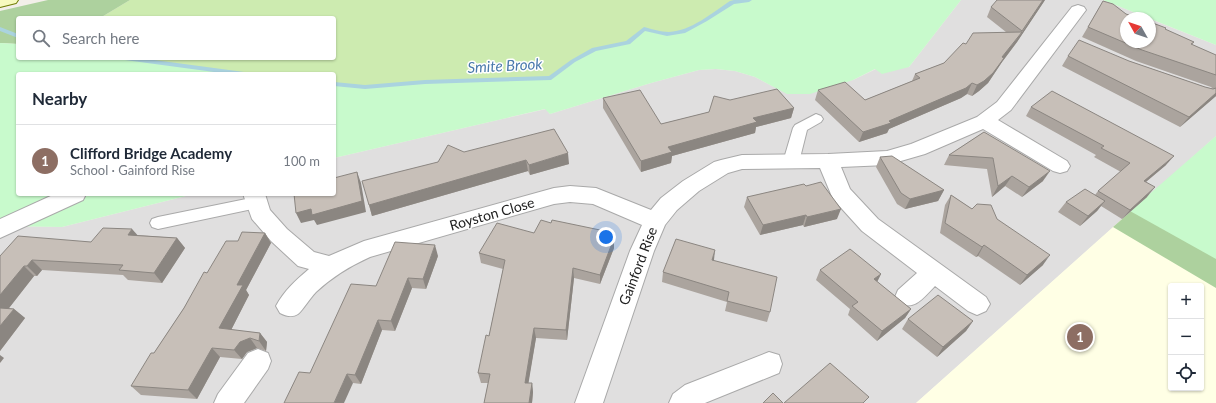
<!DOCTYPE html>
<html lang="en">
<head>
<meta charset="utf-8">
<style>
	body { margin:0; font-family:Lato,sans-serif; background:#f2f2f3; color:#1f2937 }
	.controls { position:absolute; right:12px; bottom:12px; display:grid; overflow:hidden; border-radius:4px; box-shadow:0 1px 3px #0004 }
	.controls button { width:36px; height:36px; display:grid; place-items:center; padding:0; border:0; border-bottom:1px solid #e0e1e3; background:#fff; color:#1f2937; font:20px sans-serif }
	.compass { position:absolute; left:1120px; top:12px; width:36px; height:36px; border-radius:50%; background:#fff; box-shadow:0 1px 3px #0004; rotate:310deg }
	.you { position:absolute; left:606px; top:237px; width:14px; height:14px; margin:-10px; border:3px solid #fff; border-radius:50%; background:#1a73e8; box-shadow:0 0 0 6px #1a73e833 }
	.badge { display:grid; place-items:center; width:26px; height:26px; border-radius:50%; background:#111827; color:#fff; font-size:13px; font-weight:700 }
	.pin { position:absolute; translate:-50% -50%; border:2px solid #fff; box-shadow:0 1px 4px #0006 }
	.list { margin:0; padding:0; list-style:none }
	h2 { display:flex; justify-content:space-between; align-items:center; height:52px; margin:0; padding:0 16px; font-size:17px }
	h2 small { font-size:13px; font-weight:400; color:#747a83 }
	.list li { display:grid; grid-template-columns:26px 1fr auto; gap:12px; align-items:center; box-sizing:border-box; height:72px; padding:0 16px; border-top:1px solid #e0e1e3 }
	.list b { display:block; font-size:15px; white-space:nowrap }
	.list p { margin:0; font-size:13px; white-space:nowrap; color:#747a83 }
	.list em { font-size:13px; font-style:normal; color:#747a83 }
	.icon { flex:none; width:22px; height:22px; fill:none; stroke:currentColor; stroke-width:2; stroke-linecap:round; stroke-linejoin:round }
	.map { position:relative; flex:none; width:1216px; height:403px; overflow:hidden }
	.search { position:absolute; background:#fff; box-shadow:0 1px 3px #0004; left:16px; top:16px; width:320px; height:44px; display:flex; align-items:center; gap:10px; box-sizing:border-box; padding:0 14px; border-radius:4px; color:#747a83; font-size:15px }
	.panel { position:absolute; background:#fff; box-shadow:0 1px 3px #0004; left:16px; top:72px; width:320px; height:124px; border-radius:4px }
	.map>svg:first-child { display:block }
	.residential { fill:#e0dfdf }
	.education { fill:#ffffe5; fill-rule:evenodd }
	.grass { fill:#cdebb0 }
	.forest { fill:#add19e }
	.park { fill:#c8facc }
	.lines { fill:none; stroke-linecap:round; stroke-linejoin:round }
	.stream { fill:#aad3df; fill-rule:evenodd }
	.lane-casing { stroke:#a9a9a9; stroke-width:2 }
	.street-casing { stroke:#a9a9a9; stroke-width:2 }
	.secondary-casing { stroke:#707d05; stroke-width:2 }
	.lane { fill:#fff; fill-rule:evenodd }
	.street { fill:#fff; fill-rule:evenodd }
	.secondary { fill:#f7fabf; fill-rule:evenodd }
	.wall { fill:#aba49e }
	.shaded-wall { fill:#8b8681 }
	.building { fill:#c7bfb8; stroke:#8b8681 }
	.labels { text-anchor:middle; stroke-width:3; stroke-linejoin:round; paint-order:stroke }
	.street-label { font-size:14px; fill:#222; stroke:#fff }
	.water-label { font-size:15px; font-style:italic; fill:#4a7aab; stroke:#fff }
</style>
</head>
<body>
<div class="map">
<svg width="1216" height="403" viewBox="0 0 1216 403">
	<rect width="100%" height="100%" fill="#f2efe9"/>
	<!-- residential -->
	<path class="residential" d="M961,0H1103L1148,18H1126V42H1150V19L1216,45V136L916,403H0V226L62,227L194,194H334V158L546,109L550,114L651,83L699,70L716,69L735,71L755,77L774,87L853,80L876,69L909,67Z"/>
	<!-- education -->
	<path class="education" d="M1122,219L1216,259V403H916ZM1171,286H1201V388H1171Z"/>
	<!-- grass -->
	<path class="grass" d="M130,0H749L732,2L705,20L683,32L667,34L644,29L628,43L594,49L573,61L551,78L425,82L365,87L334,84V74H244L125,58H334V18H100Z"/>
	<!-- forest -->
	<g class="forest">
		<path d="M48,0H130L100,18H18V44L0,43V11Z"/>
		<path d="M1216,137V288L1113,227Z"/>
	</g>
	<!-- park -->
	<g class="park">
		<path d="M749,0H961L909,67L882,74L875,69L853,80L810,94H787L755,77L735,71L716,69L699,70L651,83L550,114L545,109L334,158V84L365,87L425,82L551,78L573,61L594,49L628,43L644,29L667,34L683,32L706,20L732,2Z"/>
		<path d="M1103,0H1216V45Z"/>
		<path d="M0,43L18,44V58H125L244,74H18V194H194L62,227L0,226Z"/>
		<path d="M1216,136V259L1130,211Z"/>
	</g>
	<g class="lines">
		<!-- stream -->
		<g class="stream">
			<path d="M734,0H752L749,2L734,4L707,21L685,33L667,36L645,31L630,44L596,51L575,62L551,80L425,84L365,89L334,86V82L365,85L425,80L549,76L571,60L592,48L626,41L644,27C652,29 661,32 669,32C691,31 712,13 730,1Z"/>
			<path d="M0,27L18,34V38L0,31Z"/>
			<path d="M122,58H139L244,72L247,74H229L125,60Z"/>
		</g>
		<!-- lane casing -->
		<g class="lane-casing">
			<g id="lane">
				<path d="M816,114L821,116L823,119L821,122L807,130L799,162L796,166L791,167L786,166L783,162L793,128L795,125Z"/>
				<path d="M256,197L262,199L264,203L262,207L158,229L152,227L150,223L152,219L158,217Z"/>
			</g>
		</g>
		<!-- street casing -->
		<g class="street-casing">
			<g id="street">
				<path d="M1078,5L1084,7L1086,10L1011,110L998,120L1067,161L1070,166L1067,171L1060,173L1053,171L983,129L925,154L887,165L841,167L850,189L878,219L986,297L990,304L986,311L977,315L968,311L935,286C923,298 916,310 898,304L895,297L898,290L917,273L862,231L833,199L820,168L742,169L728,173L699,191L677,210L665,225L654,251L603,403H575L630,251L642,225L593,204L570,202L554,204L370,257C350,266 332,277 316,292C310,298 303,310 298,314C292,318 286,316 280,313L276,306C284,291 296,280 309,269L298,266L271,241L252,219L243,194H265L270,210L287,229L314,252L329,256L364,241L554,188L570,186L596,188L651,210L661,198L683,181L714,162L721,160L742,155L828,154L887,151L911,144L977,117L997,102L1072,7Z"/>
				<path d="M55,194H86L83,200L0,238V219Z"/>
				<path d="M258,349L268,353L271,361L268,369L244,403H214L218,394L248,353Z"/>
				<path d="M769,352L779,355L782,364L779,373L705,403H669L673,394L685,385Z"/>
			</g>
		</g>
		<!-- secondary casing -->
		<g class="secondary-casing">
			<path id="secondary" d="M0,0H18L16,3L0,7Z"/>
		</g>
		<!-- lane -->
		<use href="#lane" class="lane"/>
		<!-- street -->
		<use href="#street" class="street"/>
		<!-- secondary -->
		<use href="#secondary" class="secondary"/>
	</g>
	<!-- wall -->
	<g class="wall">
		<path d="M1045,0L1017,42L1002,62L988,83L979,91L972,96L967,94L961,98L889,129L887,133L859,142L815,100L818,90L865,100L912,81L915,74L944,63L966,44L1006,32L987,17L991,7Z"/>
		<path d="M1103,1L1126,14L1166,28L1165,30L1194,42L1192,45L1216,55V96L1180,127L1062,66L1068,56L1129,61L1205,87L1213,89L1211,87L1136,61L1082,37Z"/>
		<path d="M603,98L661,124L709,112L730,100L794,108L791,118L756,127L755,133L672,156L671,163L641,172L603,108Z"/>
		<path d="M1031,107L1166,165L1146,182L1147,197L1122,219L1101,206L1097,211L1080,226L1058,212L1066,202L1095,195L1098,191L1121,172L1094,157L1096,155L1026,116Z"/>
		<path d="M984,132L1043,181L1022,197L1005,186L992,197L987,169L944,165L949,155Z"/>
		<path d="M464,152L569,164L530,175L528,171L372,216L369,205L438,162Z"/>
		<path d="M880,157L944,190L938,201L905,209L897,204L876,167Z"/>
		<path d="M806,186L837,219L804,227L803,225L760,235L744,207L747,197Z"/>
		<path d="M951,195L972,209L997,219L1043,265L1020,285L978,256L976,257L940,233L945,205Z"/>
		<path d="M265,233L271,243L246,290L249,295L231,330L260,333L267,342L266,351L257,348L247,352L242,359L220,357L197,399L141,395L131,386L154,353L207,273L238,241Z"/>
		<path d="M534,233L601,235L614,248L600,284L574,278L567,340L536,338L528,383H532L533,392L532,403H484L488,383H481L478,373L489,336L503,269L481,263L479,253Z"/>
		<path d="M137,235L177,238L185,248L162,283L128,280L123,275L42,270L37,276H34L9,308L14,309L25,318L0,351V256Z"/>
		<path d="M438,256L426,289L412,288L395,331L382,330L361,384L353,383L310,373L376,286Z"/>
		<path d="M713,261L770,312L767,322L725,311L727,302L662,282L663,272Z"/>
		<path d="M820,270L881,274L877,282L911,309L905,318L877,341L848,315L850,309L816,280Z"/>
		<path d="M908,319L973,321L966,331L937,357L902,329Z"/>
	</g>
	<!-- shaded-wall -->
	<g class="shaded-wall">
		<path d="M1043,0H1045L1017,42L1002,62L988,83L979,91L972,96L977,85L1002,57L1021,34Z"/>
		<path d="M972,83L967,94L961,98L889,129L887,133L859,142L863,132Z"/>
		<path d="M1216,93V96L1180,127L1189,117Z"/>
		<path d="M794,108L791,118L756,127L755,133L672,156L671,163L641,172V161L668,147L753,118Z"/>
		<path d="M568,153L569,164L530,175L529,165Z"/>
		<path d="M1174,156L1166,165L1136,190L1144,181Z"/>
		<path d="M526,160L528,171L372,216L369,205Z"/>
		<path d="M1050,171L1043,181L1022,197L1029,187Z"/>
		<path d="M357,172L361,183L366,212L317,225L314,220L301,223L296,213Z"/>
		<path d="M1012,176L1005,186L992,197L998,186Z"/>
		<path d="M1155,187L1147,197L1122,219L1130,210Z"/>
		<path d="M944,190L938,201L905,209L910,199Z"/>
		<path d="M1105,201L1097,211L1080,226L1088,216Z"/>
		<path d="M841,209L837,219L804,227L807,217Z"/>
		<path d="M806,215L803,225L760,235L763,225Z"/>
		<path d="M132,229L141,239L128,235Z"/>
		<path d="M265,233L271,243L246,290L249,295L227,338L219,328L237,285Z"/>
		<path d="M177,238L185,248L162,283L154,273Z"/>
		<path d="M614,238V248L600,284V275Z"/>
		<path d="M435,245L438,256L426,289L423,279Z"/>
		<path d="M984,245L978,256L976,257L982,247Z"/>
		<path d="M715,250L714,260L710,270L712,260Z"/>
		<path d="M1050,255L1043,265L1020,285L1027,275Z"/>
		<path d="M32,260L42,270L37,276L27,266Z"/>
		<path d="M24,266L34,276L2,317L0,315V295Z"/>
		<path d="M573,268L574,278L567,340L566,330Z"/>
		<path d="M881,274L876,284L874,279Z"/>
		<path d="M408,278L412,288L395,331L391,321Z"/>
		<path d="M14,309L25,318L0,351V326Z"/>
		<path d="M911,309L905,318L877,341L882,331Z"/>
		<path d="M378,320L382,330L361,384L355,375Z"/>
		<path d="M973,321L966,331L937,357L943,347Z"/>
		<path d="M534,328L536,338L527,392L525,383Z"/>
		<path d="M260,333L267,342L266,351L259,341Z"/>
		<path d="M250,338L257,348L247,352L242,359L234,350L240,342Z"/>
		<path d="M212,348L220,357L197,399L188,390Z"/>
		<path d="M0,355L4,358L0,363Z"/>
		<path d="M347,374L353,383L344,403H334Z"/>
		<path d="M532,383L533,392L532,403H529Z"/>
	</g>
	<!-- building -->
	<g class="building">
		<path d="M997,0H1043L1022,31L991,7Z"/>
		<path d="M1103,1L1113,4L1126,14L1138,18H1126V42H1150V22L1166,28L1165,29L1194,42L1191,44L1216,55V75L1142,50L1088,27Z"/>
		<path d="M1022,32L1002,57L1004,58L993,73L984,81L977,85L972,83L966,88L889,121L891,123L863,132L818,90L845,82L865,100L920,78L915,74L944,63L963,43L966,44L973,33Z"/>
		<path d="M1079,40L1129,61L1205,87L1213,89L1216,88V93L1189,117L1068,56Z"/>
		<path d="M777,89L794,108L753,118L757,122L668,147L672,152L641,161L603,98L640,90L661,124L709,112L714,96L730,100Z"/>
		<path d="M1052,91L1174,156L1144,181L1155,187L1130,210L1098,191L1130,163L1101,148L1104,146L1031,107Z"/>
		<path d="M554,129L568,153L529,165L526,160L369,205L362,181L438,162L448,145L464,152Z"/>
		<path d="M984,132L1050,171L1029,187L1012,176L998,186L993,158L949,155Z"/>
		<path d="M892,156L944,190L910,199L901,193L880,157Z"/>
		<path d="M357,172L362,201L312,215L311,209L296,213L294,194H334V178Z"/>
		<path d="M821,182L841,209L807,217L806,215L763,225L747,197L804,184L806,186Z"/>
		<path d="M1085,189L1105,201L1088,216L1066,202Z"/>
		<path d="M951,195L972,209L977,204L991,205L997,219L1050,255L1027,275L984,245L982,247L945,223Z"/>
		<path d="M541,220L551,223L552,220L600,230L599,235L614,238L600,275L573,268L566,330L534,328L525,383H532L529,403H484L490,374L478,373L486,335L489,336L505,260L479,253L497,223L534,233Z"/>
		<path d="M103,228L132,229L128,235L177,238L154,273L119,270L123,265L32,260L27,266H24L0,295V256L18,236L91,242Z"/>
		<path d="M242,232L265,233L237,285H243L219,328L260,333L259,341L250,338L240,342L234,350L212,348L188,390L131,386L151,353H154L184,308L204,272L207,273L226,241H238Z"/>
		<path d="M676,239L715,250L712,260L777,277L770,312L727,301L729,292L663,272Z"/>
		<path d="M395,242L435,245L423,279L408,278L391,321L378,320L355,375L347,374L334,403H284L299,372L310,373L351,284L376,286Z"/>
		<path d="M850,249L881,274L874,279L911,309L882,331L852,306L858,302L820,270Z"/>
		<path d="M938,295L973,321L943,347L908,319Z"/>
		<path d="M0,308L14,309L0,326Z"/>
		<path d="M830,363L869,397L863,403H784Z"/>
		<path d="M773,393L783,403H763Z"/>
	</g>
	<g class="labels">
		<!-- street labels -->
		<g class="street-label">
			<text transform="translate(492 214) rotate(-16)" y="5">Royston Close</text>
			<text transform="translate(638 266) rotate(-69)" y="5">Gainford Rise</text>
		</g>
		<!-- water labels -->
		<g class="water-label">
			<text transform="translate(505 66) rotate(-3)" y="5">Smite Brook</text>
		</g>
	</g>
</svg>
<div class="controls">
<button>+</button>
<button>−</button>
<button><svg class="icon" aria-label="locate" viewBox="0 0 24 24"><circle cx="12" cy="12" r="6"/><path d="M12 2v4M12 18v4M2 12h4M18 12h4"/></svg></button>
</div>
<svg class="compass" viewBox="-18 -18 36 36"><path d="M0-13l5 13h-10z" fill="#e53935"/><path d="M0 13l5-13h-10z" fill="#747a83"/></svg>
<div class="you"></div>
<div class="pin badge" style="left:1080px;top:337px;background:#8d6e63">1</div>
<div class="search"><svg class="icon" aria-label="search" viewBox="0 0 24 24"><circle cx="10" cy="10" r="6"/><path d="M15 15l6 6"/></svg>Search here</div>
<section class="panel">
<h2>Nearby<small></small></h2>
<ul class="list">
<li><span class="badge" style="background:#8d6e63">1</span><div><b>Clifford Bridge Academy</b><p>School · Gainford Rise</p></div><em>100 m</em></li>
</ul>
</section>
</div>
</body>
</html>
